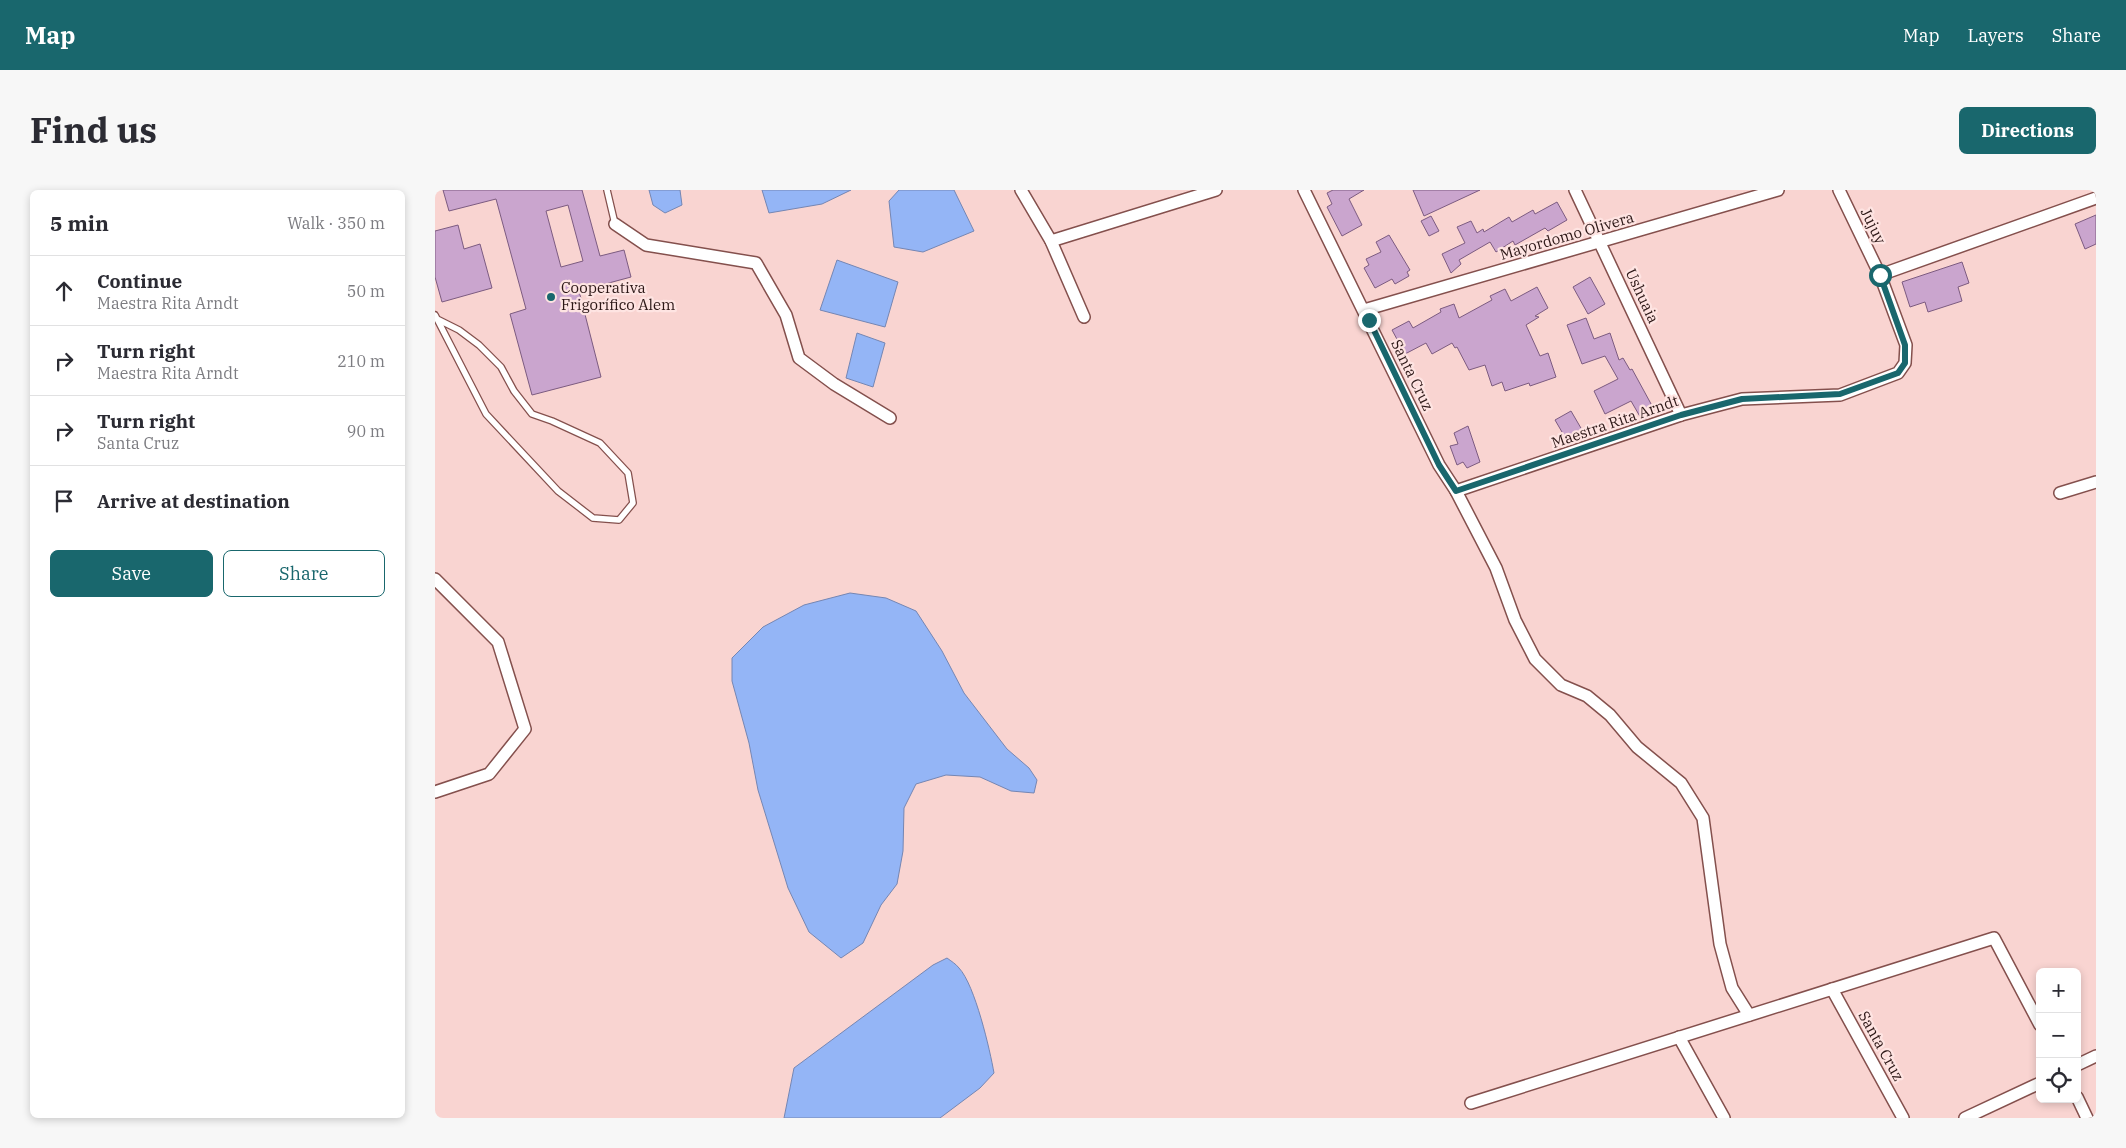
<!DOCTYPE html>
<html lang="en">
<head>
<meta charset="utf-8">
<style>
	body { margin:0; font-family:"IBM Plex Serif",serif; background:#f7f7f7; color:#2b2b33 }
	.controls { position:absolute; right:15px; bottom:15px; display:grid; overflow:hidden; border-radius:8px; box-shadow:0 2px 8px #0003 }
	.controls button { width:45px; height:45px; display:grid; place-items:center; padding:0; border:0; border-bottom:1px solid #e1e1e2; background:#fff; color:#2b2b33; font:25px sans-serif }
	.stop { position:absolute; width:15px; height:15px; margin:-11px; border:4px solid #19676d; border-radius:50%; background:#fff }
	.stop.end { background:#19676d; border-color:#fff; box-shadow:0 1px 5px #0008 }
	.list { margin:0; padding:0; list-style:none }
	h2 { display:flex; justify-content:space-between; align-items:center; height:65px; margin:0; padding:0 20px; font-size:21px }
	h2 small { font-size:16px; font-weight:400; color:#7c7c81 }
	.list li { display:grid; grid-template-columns:32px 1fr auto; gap:15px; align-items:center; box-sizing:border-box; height:70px; padding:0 20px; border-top:1px solid #e1e1e2 }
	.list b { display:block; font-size:19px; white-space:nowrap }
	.list p { margin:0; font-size:16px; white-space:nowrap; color:#7c7c81 }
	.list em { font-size:16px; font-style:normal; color:#7c7c81 }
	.actions { display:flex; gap:10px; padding:15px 20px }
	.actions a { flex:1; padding:11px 0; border:1px solid #19676d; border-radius:8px; text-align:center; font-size:18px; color:#19676d }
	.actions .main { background:#19676d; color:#fff }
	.icon { flex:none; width:28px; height:28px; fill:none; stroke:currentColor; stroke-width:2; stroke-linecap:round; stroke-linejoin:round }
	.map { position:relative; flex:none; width:1661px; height:928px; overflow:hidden; border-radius:8px }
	header { display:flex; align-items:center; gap:30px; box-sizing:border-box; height:70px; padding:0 25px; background:#19676d; color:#fff }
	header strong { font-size:24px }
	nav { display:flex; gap:28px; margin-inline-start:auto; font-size:18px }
	.intro { display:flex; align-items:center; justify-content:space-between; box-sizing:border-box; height:120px; padding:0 30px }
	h1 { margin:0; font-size:35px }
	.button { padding:12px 22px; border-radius:8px; background:#19676d; color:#fff; font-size:18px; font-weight:700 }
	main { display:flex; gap:30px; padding:0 30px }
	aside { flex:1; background:#fff; border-radius:8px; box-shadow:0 2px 8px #0003 }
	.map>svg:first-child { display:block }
	.water { fill:#94b5f6; stroke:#7586b3 }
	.building { fill:#caa5ce; stroke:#7c5b80; fill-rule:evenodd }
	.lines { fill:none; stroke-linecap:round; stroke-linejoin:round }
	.lane-casing { stroke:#84504d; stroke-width:8 }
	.street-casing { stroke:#84504d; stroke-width:14 }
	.lane { stroke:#fff; stroke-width:5.5 }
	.street { stroke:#fff; stroke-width:11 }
	.route { stroke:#19676d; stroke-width:6 }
	.poi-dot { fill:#19676d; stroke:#fee4e2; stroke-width:2 }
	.labels { text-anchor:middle; stroke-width:4.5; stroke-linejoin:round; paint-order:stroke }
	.street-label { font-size:15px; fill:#2c1716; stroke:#fee4e2 }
	.poi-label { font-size:15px; fill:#2c1716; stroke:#fee4e2; text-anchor:start }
</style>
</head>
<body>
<header>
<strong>Map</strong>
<nav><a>Map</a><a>Layers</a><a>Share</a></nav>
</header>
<div class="intro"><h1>Find us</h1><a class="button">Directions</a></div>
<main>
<aside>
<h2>5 min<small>Walk · 350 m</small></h2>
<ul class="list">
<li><svg class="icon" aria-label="ahead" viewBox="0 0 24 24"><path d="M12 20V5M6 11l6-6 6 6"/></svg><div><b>Continue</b><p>Maestra Rita Arndt</p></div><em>50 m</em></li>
<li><svg class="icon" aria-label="right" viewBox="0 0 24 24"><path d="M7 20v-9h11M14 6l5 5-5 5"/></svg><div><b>Turn right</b><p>Maestra Rita Arndt</p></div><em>210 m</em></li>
<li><svg class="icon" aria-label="right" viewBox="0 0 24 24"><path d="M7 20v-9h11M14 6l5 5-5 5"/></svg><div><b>Turn right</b><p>Santa Cruz</p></div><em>90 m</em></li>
<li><svg class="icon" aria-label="arrive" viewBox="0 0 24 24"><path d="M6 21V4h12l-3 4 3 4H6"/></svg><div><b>Arrive at destination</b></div></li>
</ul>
<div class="actions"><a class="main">Save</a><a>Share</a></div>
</aside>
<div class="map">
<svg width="1661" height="928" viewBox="0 0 1661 928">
	<rect width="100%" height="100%" fill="#f9d4d1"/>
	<!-- water -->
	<g class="water">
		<path d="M214,0H245L247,15L230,23L218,15Z"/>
		<path d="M327,0H416L387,14L334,23Z"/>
		<path d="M464,0H519L539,41L488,62L459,57L454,11Z"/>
		<path d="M402,70L463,92L450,137L385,120Z"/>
		<path d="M422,143L450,153L438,197L411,188Z"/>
		<path d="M415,403L451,408L481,421L507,461L529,503L572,559L594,578L602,590L599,603L576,601L545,587L511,585L481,594L469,618L468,661L462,694L446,715L428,753L406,768L374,742L353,698L323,600L314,553L297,491V468L328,437L369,415Z"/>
		<path d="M512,768C516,771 521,774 524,778C540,795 555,860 559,883L545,898L505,928H349L359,878L498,775Z"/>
	</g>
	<!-- building -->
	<g class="building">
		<path d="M8,0H147L165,66L189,60L196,87L144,101L166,187L97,205L75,124L91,119L61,9L14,21ZM133,15L148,71L126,77L111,21Z"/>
		<path d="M898,0H929L914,9L927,35L907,46L892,17L897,14L892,3Z"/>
		<path d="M978,0H1045L989,26Z"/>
		<path d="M1122,12L1132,30L1113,41L1110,38L1080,55L1078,51L1061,62L1055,52L1024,70L1026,74L1016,83L1007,64L1030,53L1022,37L1036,31L1042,43L1048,39L1049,42L1074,27L1077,32L1098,20L1100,24Z"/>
		<path d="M1661,25V54L1650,59L1640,34Z"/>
		<path d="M996,26L1004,41L994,46L986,31Z"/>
		<path d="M23,35L29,59L45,54L57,98L7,112L0,87V41Z"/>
		<path d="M954,45L975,80L972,82L974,86L960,94L957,89L940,98L929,78L934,75L931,69L946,62L941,52Z"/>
		<path d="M1527,72L1534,93L1523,97L1527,111L1493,122L1490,112L1475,117L1467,92Z"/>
		<path d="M1155,87L1170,114L1153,124L1138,97Z"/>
		<path d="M1102,97L1113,118L1100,126L1104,127L1091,135L1105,166L1113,163L1121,187L1095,196L1094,193L1070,201L1067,192L1057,196L1050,175L1034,180L1022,157L1020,158L1017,153L997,164L991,153L970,164L957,140L974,131L978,138L1006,122L1005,119L1019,114L1024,128L1057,110L1055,106L1070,99L1076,111Z"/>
		<path d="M1151,128L1159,149L1175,143L1184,170L1188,168L1195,180L1197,179L1221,223L1207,230L1196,211L1170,224L1159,201L1183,189L1170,166L1147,174L1132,135Z"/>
		<path d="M1136,221L1150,245L1134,254L1120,230Z"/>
		<path d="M1033,236L1045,272L1032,278L1028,272L1022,275L1015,256L1023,254L1019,243Z"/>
	</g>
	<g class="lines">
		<!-- lane casing -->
		<g class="lane-casing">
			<g id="lane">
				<path d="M172,0L180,34"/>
				<path d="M0,125L51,224L123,301L158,328L184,330L198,313L193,283L165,253L117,231L97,224L79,201L66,177L44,155L24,140L2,129"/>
			</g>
		</g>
		<!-- street casing -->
		<g class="street-casing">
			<g id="street">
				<path d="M586,0L616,51L649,127"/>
				<path d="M869,0L1004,275L1021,301L1061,378L1080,430L1100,469L1126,495L1152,506L1175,525L1202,557L1246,593L1268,628L1285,754L1297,798L1314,825"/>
				<path d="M1140,0L1246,225"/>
				<path d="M1404,0L1445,85"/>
				<path d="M180,34L211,55L321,73L351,125L364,168L399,194L455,228"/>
				<path d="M616,51L781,0"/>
				<path d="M929,120L1343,0"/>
				<path d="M1021,301L1246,225L1307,209L1405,205L1463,183L1470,173L1471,155L1445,85L1661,8"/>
				<path d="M1625,303L1661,292"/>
				<path d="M0,389L63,452L90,539L54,584L0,602"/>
				<path d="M1397,799L1468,928"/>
				<path d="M1244,847L1289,928"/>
				<path d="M1642,875L1661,866"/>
				<path d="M1642,907L1652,928"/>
				<path d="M1036,913L1559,748L1605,835"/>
				<path d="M1530,928L1605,893"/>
			</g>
		</g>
		<!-- lane -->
		<use href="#lane" class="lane"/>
		<!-- street -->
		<use href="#street" class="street"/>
	</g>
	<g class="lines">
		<!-- route -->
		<path class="route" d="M934,130L1004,275L1021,301L1246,225L1307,209L1405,204L1463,183L1470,173V155L1445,85"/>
	</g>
	<!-- markers -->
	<circle class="poi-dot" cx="116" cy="107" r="5"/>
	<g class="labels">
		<!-- street labels -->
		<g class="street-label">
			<text transform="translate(1438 36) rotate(64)" y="5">Jujuy</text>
			<text transform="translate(1132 46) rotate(-16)" y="5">Mayordomo Olivera</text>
			<text transform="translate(1207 106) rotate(65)" y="5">Ushuaia</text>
			<text transform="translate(977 185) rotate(64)" y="5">Santa Cruz</text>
			<text transform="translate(1180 232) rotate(-19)" y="5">Maestra Rita Arndt</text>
			<text transform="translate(1446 856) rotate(61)" y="5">Santa Cruz</text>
		</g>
		<!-- poi labels -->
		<g class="poi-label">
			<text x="126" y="103">Cooperativa<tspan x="126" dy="17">Frigorífico Alem</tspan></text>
		</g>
	</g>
</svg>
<div class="controls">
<button>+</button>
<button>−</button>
<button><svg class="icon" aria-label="locate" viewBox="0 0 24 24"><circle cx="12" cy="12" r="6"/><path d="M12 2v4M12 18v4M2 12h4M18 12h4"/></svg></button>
</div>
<div class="stop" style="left:1445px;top:85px"></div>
<div class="stop end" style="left:934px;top:130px"></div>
</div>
</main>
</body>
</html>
